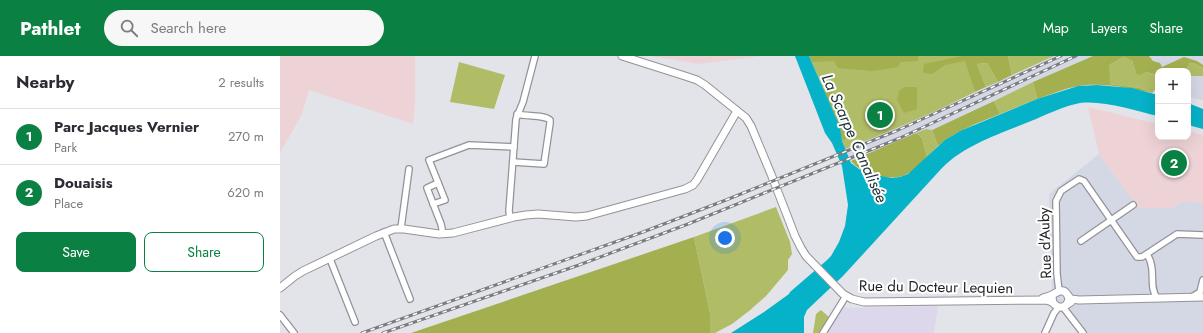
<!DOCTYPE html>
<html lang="en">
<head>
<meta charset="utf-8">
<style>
	body { margin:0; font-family:Jost,sans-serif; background:#f7f7f7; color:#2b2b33 }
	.controls { position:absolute; right:12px; top:12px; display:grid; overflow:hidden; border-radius:8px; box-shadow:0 4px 16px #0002 }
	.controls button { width:36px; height:36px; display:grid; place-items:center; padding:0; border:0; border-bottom:1px solid #e1e1e2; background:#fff; color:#2b2b33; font:20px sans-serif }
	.you { position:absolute; left:445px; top:182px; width:14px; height:14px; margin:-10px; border:3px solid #fff; border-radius:50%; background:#1a73e8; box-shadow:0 0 0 6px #1a73e833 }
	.badge { display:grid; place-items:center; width:26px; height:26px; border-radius:50%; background:#0b8043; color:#fff; font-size:13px; font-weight:700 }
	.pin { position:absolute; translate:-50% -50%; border:2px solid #fff; box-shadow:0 1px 4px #0006 }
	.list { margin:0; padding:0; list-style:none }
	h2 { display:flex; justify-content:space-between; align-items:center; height:52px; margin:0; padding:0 16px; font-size:17px }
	h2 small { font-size:13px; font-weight:400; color:#7c7c81 }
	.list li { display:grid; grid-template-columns:26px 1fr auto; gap:12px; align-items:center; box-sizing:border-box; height:56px; padding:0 16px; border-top:1px solid #e1e1e2 }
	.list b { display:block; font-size:15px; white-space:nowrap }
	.list p { margin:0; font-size:13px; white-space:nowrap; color:#7c7c81 }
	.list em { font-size:13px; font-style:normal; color:#7c7c81 }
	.actions { display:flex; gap:8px; padding:12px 16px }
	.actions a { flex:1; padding:9px 0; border:1px solid #0b8043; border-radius:8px; text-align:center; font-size:14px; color:#0b8043 }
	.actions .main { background:#0b8043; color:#fff }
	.icon { flex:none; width:22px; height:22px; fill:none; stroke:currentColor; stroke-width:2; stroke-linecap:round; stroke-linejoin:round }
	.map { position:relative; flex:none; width:923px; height:277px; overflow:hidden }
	header { display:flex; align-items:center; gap:24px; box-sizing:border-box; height:56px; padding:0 20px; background:#0b8043; color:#fff }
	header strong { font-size:19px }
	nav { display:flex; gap:22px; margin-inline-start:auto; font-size:14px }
	.search { width:280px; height:36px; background:#f7f7f7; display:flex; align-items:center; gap:10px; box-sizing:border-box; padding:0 14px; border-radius:22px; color:#7c7c81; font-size:15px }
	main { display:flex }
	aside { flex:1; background:#fff }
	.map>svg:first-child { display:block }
	.built { fill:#d4d8e5 }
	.industrial { fill:#eed3d6 }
	.education { fill:#ddd7ec }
	.green { fill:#b1bc67 }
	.forest { fill:#a4af50 }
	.water { fill:#06b2c8 }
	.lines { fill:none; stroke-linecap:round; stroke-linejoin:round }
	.minor-casing { stroke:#929398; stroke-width:8 }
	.tertiary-casing { stroke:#929398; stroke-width:9 }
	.minor { stroke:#fff; stroke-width:5.5 }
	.tertiary { stroke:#fff; stroke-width:7 }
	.rail-casing { stroke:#7b7c7f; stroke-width:3 }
	.rail { stroke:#fff; stroke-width:1.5; stroke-dasharray:4.5; stroke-linecap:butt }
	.labels { text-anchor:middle; stroke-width:4; stroke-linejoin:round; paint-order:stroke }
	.street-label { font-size:15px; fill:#1f2021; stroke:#fff }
	.water-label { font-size:16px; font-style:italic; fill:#1b3237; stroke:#fff }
</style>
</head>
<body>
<header>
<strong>Pathlet</strong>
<div class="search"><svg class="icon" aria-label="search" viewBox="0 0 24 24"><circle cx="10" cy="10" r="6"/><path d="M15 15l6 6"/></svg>Search here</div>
<nav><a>Map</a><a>Layers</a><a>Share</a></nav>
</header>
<main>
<aside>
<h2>Nearby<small>2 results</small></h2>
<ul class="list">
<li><span class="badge">1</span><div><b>Parc Jacques Vernier</b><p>Park</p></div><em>270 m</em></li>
<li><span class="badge">2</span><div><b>Douaisis</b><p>Place</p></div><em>620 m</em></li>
</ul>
<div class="actions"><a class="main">Save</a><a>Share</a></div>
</aside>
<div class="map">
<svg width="923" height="277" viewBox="0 0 923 277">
	<rect width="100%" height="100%" fill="#e3e4ea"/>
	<!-- built -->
	<g class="built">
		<path d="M774,0H813L753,26L652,74L646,73L571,105L570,104L565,93L590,84L675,46Z"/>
		<path d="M869,0H923V44L908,41V15H880Z"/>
		<path d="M819,98L859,152H891L904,145L923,147V277H801L785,256L772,249L771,235L772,233L769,138Z"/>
	</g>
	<!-- industrial -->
	<g class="industrial">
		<path d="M0,0H135V46L133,68L29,34L22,58L0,97Z"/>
		<path d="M370,0H482L418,8Z"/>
		<path d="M808,51L878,68V81H908V75L923,79V147L904,145L891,152H859L819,98Z"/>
	</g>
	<!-- education -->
	<path class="education" d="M563,248L566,252L658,250L654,277H545Z"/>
	<!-- green -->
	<g class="green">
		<path d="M529,0H695L686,5L695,36C653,57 609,76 565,93L562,85L560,71Z"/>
		<path d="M728,0H774L732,19Z"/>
		<path d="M844,1L852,5L856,17L866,16L878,19L875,34L872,37L860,32L829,28V9Z"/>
		<path d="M179,6L225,19L214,53L170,46Z"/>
		<path d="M707,7L718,26L706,31L697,8Z"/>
		<path d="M908,7L916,8L923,12V20H908V15H904L907,12Z"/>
		<path d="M753,26L757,43L720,58L714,45Z"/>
		<path d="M646,73L652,74L658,90L647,101L642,82L636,77Z"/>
		<path d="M496,151L510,186L512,198L508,204V214L486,240L469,255L452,268L435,277H430V257L414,181Z"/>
		<path d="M541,254L550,262L541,277H533L536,258Z"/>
	</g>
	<!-- forest -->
	<g class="forest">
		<path d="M529,0H638V5L620,6L619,11L592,15L558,12L554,5L532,6Z"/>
		<path d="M682,0H728L732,19L718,26L707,7L697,8L706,31L695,36L685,5L665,9L652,18L643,17L644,8Z"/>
		<path d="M813,0H869L873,5L880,7L882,11L904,1L917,5L923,9V12L916,8L909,7L907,12L904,15H878V19L866,16L859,19L856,17L852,5L844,1L829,9L830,28L860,32L872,37C851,32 820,26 799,30C785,32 770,39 757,43L753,26Z"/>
		<path d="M549,30L568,69L569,80L562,85L560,71L543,33Z"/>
		<path d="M624,31H637V53L624,57L617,44L619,35Z"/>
		<path d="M714,45L720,58C699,67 676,74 658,90L652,74Z"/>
		<path d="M636,77L642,82L647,101C640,107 634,116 625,119C610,126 581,118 571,105Z"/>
		<path d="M414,181L430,257V277H131Z"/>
	</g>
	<!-- water -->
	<g class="water">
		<path d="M515,0H529L560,71L562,85L571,107L579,113L586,116L595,119L612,122L620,121L628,118L665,84L680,75L757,43L798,30L817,29L852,32L878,39V60C856,55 823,44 800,47C783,50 766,59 751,65C720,78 686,88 662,112L563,220L527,254L524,261V277H451L484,256L509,238L510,236L546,205L551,200L559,186L565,170L568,149L562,110L552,87L545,77Z"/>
		<path d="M908,47L923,53V73L908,69Z"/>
	</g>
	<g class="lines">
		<!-- minor casing -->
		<g class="minor-casing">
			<g id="minor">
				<path d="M233,106L264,108L270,67V64C263,58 247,61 237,58"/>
				<path d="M158,127L147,132L161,168L163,178"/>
				<path d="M153,148L165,144L149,104L189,89L234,91"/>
				<path d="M230,162L229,155L236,63L243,46L255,0"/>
				<path d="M121,172L129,113"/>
				<path d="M104,176L130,243"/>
				<path d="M801,185L853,149"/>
				<path d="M867,198C877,214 868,230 877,242"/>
				<path d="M50,203L75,266"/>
				<path d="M779,235L777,218L776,145L781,135L799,123L804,125L857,201H862L897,178L923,179"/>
				<path d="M912,241L920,236L923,224"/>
				<path d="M783,251L803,277"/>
				<path d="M0,259L14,277"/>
				<path d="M543,277L566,240"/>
				<path d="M765,277L774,257L779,251"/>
			</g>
		</g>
		<!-- tertiary casing -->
		<g class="tertiary-casing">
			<g id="tertiary">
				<path d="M342,0L405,20L417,24L425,29L466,62L471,70L491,118L515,180L521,192L526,200L563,238L572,243L584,246L766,244L772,246"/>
				<path d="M0,232L15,220L23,215L96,180L114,173H124L159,178L173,177L234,161L246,159L258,158L296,161L307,160L405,133L413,129L417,124L457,55"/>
				<path d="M788,240L791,243L799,244L923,241"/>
				<path d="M772,241L773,247L778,251H783L791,246"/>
				<path d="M763,242C766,241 770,240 772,239C777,236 783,232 787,238C790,241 789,244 787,248"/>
			</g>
		</g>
		<!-- minor -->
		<use href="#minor" class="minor"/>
		<!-- tertiary -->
		<use href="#tertiary" class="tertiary"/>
		<!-- rail casing -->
		<g class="rail-casing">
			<g id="rail">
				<path d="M82,277L363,176L446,144L616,75L781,0"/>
				<path d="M103,277L299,209L408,168L620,82L796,0"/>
			</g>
		</g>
		<!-- rail -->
		<use href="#rail" class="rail"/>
	</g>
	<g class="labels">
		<!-- street labels -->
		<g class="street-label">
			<text transform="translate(765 187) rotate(-92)" y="5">Rue d'Auby</text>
			<text transform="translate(656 231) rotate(1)" y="5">Rue du Docteur Lequien</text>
		</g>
		<!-- water labels -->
		<g class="water-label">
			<text transform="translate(575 82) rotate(66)" y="6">La Scarpe Canalisée</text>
		</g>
	</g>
</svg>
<div class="controls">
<button>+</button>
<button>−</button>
</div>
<div class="you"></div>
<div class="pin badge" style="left:600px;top:59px">1</div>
<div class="pin badge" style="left:894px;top:107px">2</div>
</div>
</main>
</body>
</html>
